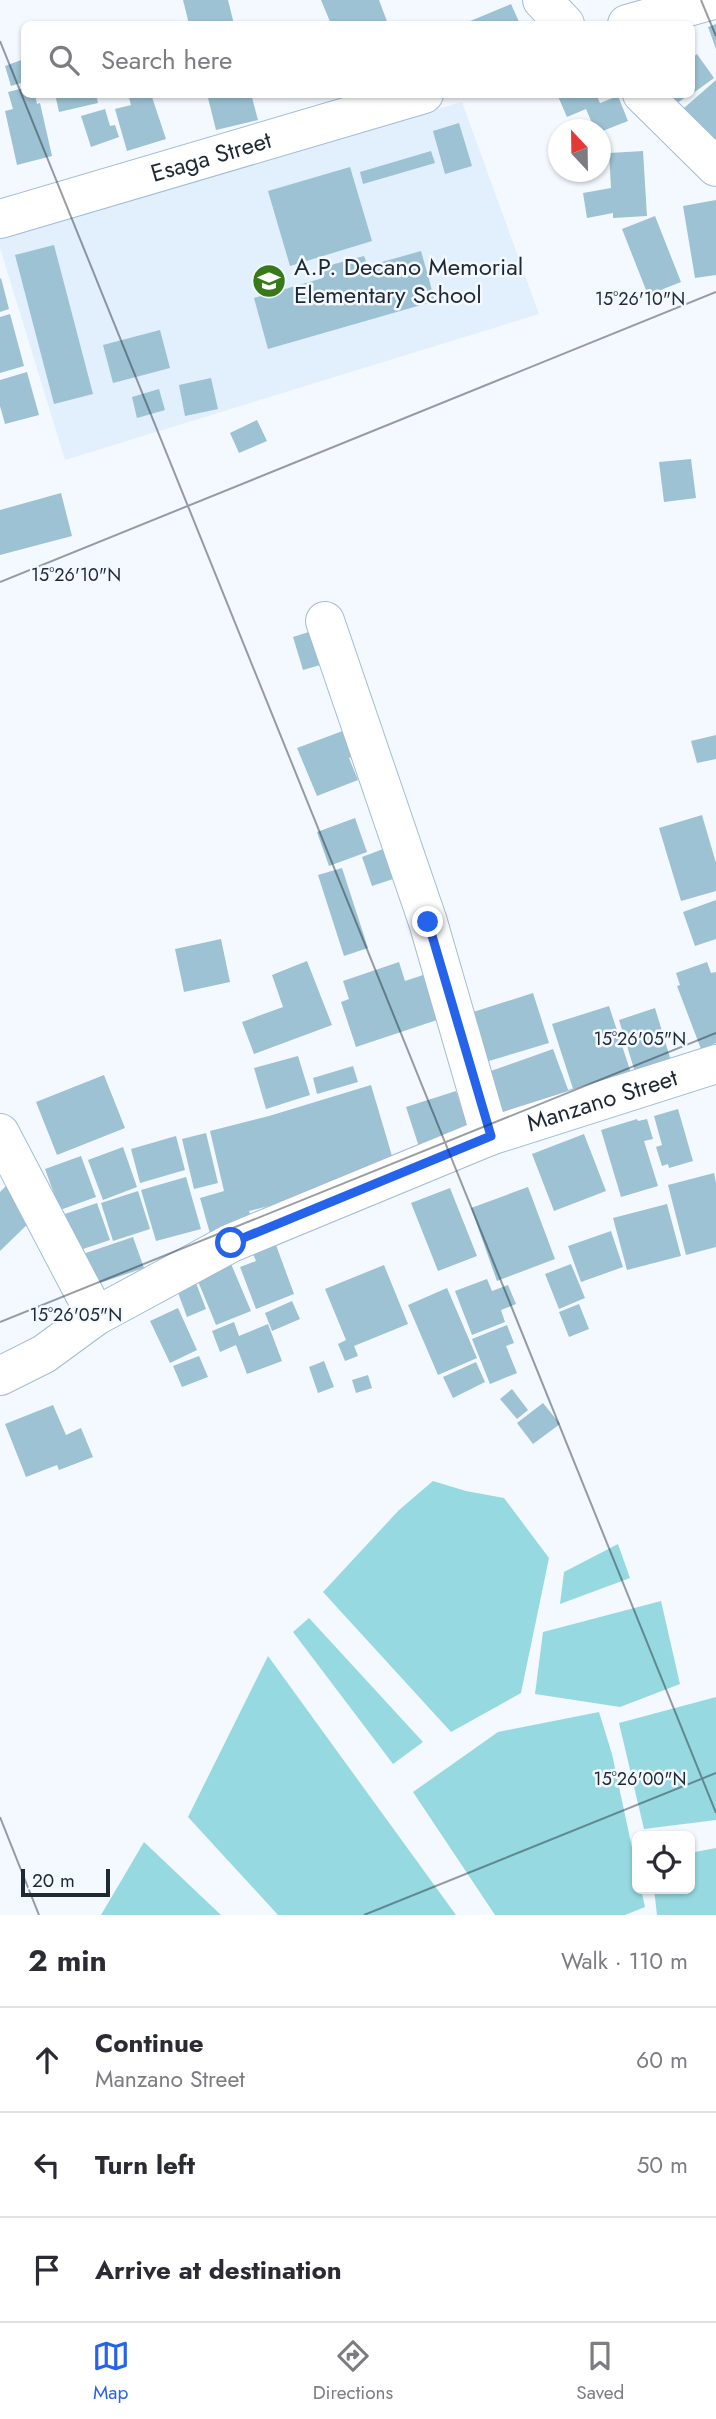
<!DOCTYPE html>
<html lang="en">
<head>
<meta charset="utf-8">
<style>
	body { margin:0; font-family:Jost,sans-serif; background:#f2f2f3; color:#2b2b33 }
	.controls { position:absolute; right:21px; bottom:21px; display:grid; overflow:hidden; border-radius:10px; box-shadow:0 2px 5px #0004 }
	.controls button { width:63px; height:63px; display:grid; place-items:center; padding:0; border:0; border-bottom:2px solid #e1e1e2; background:#fff; color:#2b2b33; font:35px sans-serif }
	.compass { position:absolute; left:548px; top:119px; width:63px; height:63px; border-radius:50%; background:#fff; box-shadow:0 2px 5px #0004; rotate:338deg }
	.scale { position:absolute; left:21px; bottom:18px; width:89px; box-sizing:border-box; padding-left:7px; border:4px solid #1e2933; border-top:0; font-size:19px; line-height:24px; white-space:nowrap; color:#1e2933; -webkit-text-stroke:5px #f4f9ff; paint-order:stroke }
	.stop { position:absolute; width:21px; height:21px; margin:-16px; border:5px solid #2563eb; border-radius:50%; background:#fff }
	.stop.end { background:#2563eb; border-color:#fff; box-shadow:0 2px 7px #0008 }
	.list { margin:0; padding:0; list-style:none }
	h2 { display:flex; justify-content:space-between; align-items:center; height:91px; margin:0; padding:0 28px; font-size:30px }
	h2 small { font-size:23px; font-weight:400; color:#7c7c81 }
	.list li { display:grid; grid-template-columns:46px 1fr auto; gap:21px; align-items:center; box-sizing:border-box; height:105px; padding:0 28px; border-top:2px solid #e1e1e2 }
	.list b { display:block; font-size:26px; white-space:nowrap }
	.list p { margin:0; font-size:23px; white-space:nowrap; color:#7c7c81 }
	.list em { font-size:23px; font-style:normal; color:#7c7c81 }
	.icon { flex:none; width:38px; height:38px; fill:none; stroke:currentColor; stroke-width:2; stroke-linecap:round; stroke-linejoin:round }
	.map { position:relative; flex:none; width:716px; height:1915px; overflow:hidden }
	.search { position:absolute; background:#fff; box-shadow:0 2px 5px #0004; left:21px; right:21px; top:21px; height:77px; display:flex; align-items:center; gap:18px; box-sizing:border-box; padding:0 24px; border-radius:10px; color:#7c7c81; font-size:26px }
	.sheet { height:406px; background:#fff }
	nav { display:flex; justify-content:space-around; align-items:center; box-sizing:border-box; height:98px; border-top:2px solid #e1e1e2; background:#fff; font-size:19px; color:#7c7c81 }
	nav a { display:grid; justify-items:center; gap:4px }
	nav .on { color:#2563eb }
	.map>svg:first-child { display:block }
	.built { fill:#e2effc }
	.water { fill:#96d9e1 }
	.building { fill:#9cc2d3 }
	.lines { fill:none; stroke-linecap:round; stroke-linejoin:round }
	.minor-casing { stroke:#a2bcd6; stroke-width:40 }
	.minor { stroke:#fff; stroke-width:38 }
	.route { stroke:#2563eb; stroke-width:9 }
	.ticks { fill:none; stroke:#1e2933; stroke-width:2; stroke-opacity:0.45 }
	.labels { text-anchor:middle; stroke-width:5; stroke-linejoin:round; paint-order:stroke }
	.street-label { font-size:24px; fill:#1e2933; stroke:#f4f9ff }
	.poi-label { font-size:24px; fill:#1e2933; stroke:#f4f9ff; text-anchor:start }
	.ticks-label { font-size:18px; text-anchor:middle; fill:#1e2933; stroke:#f4f9ff; stroke-width:5; stroke-linejoin:round; paint-order:stroke }
</style>
</head>
<body>
<div class="map">
<svg width="716" height="1915" viewBox="0 0 716 1915">
	<rect width="100%" height="100%" fill="#f4f9ff"/>
	<!-- built -->
	<path class="built" d="M462,102L539,314L65,460L0,248V235Z"/>
	<!-- water -->
	<g class="water">
		<path d="M433,1481L466,1491L504,1498L549,1558L521,1693L451,1732L323,1592L399,1510Z"/>
		<path d="M618,1544L630,1578L560,1604L564,1572Z"/>
		<path d="M661,1601L680,1684L620,1707L535,1694L543,1632Z"/>
		<path d="M309,1618L423,1742L393,1764L293,1632Z"/>
		<path d="M268,1656L456,1915H278L188,1817Z"/>
		<path d="M716,1697V1820L644,1829L619,1723Z"/>
		<path d="M599,1712L612,1754L637,1871V1889H641L645,1907L625,1915H495L413,1792L498,1732Z"/>
		<path d="M144,1842L221,1915H101Z"/>
		<path d="M716,1848V1915H657L654,1889H690V1853Z"/>
	</g>
	<!-- building -->
	<g class="building">
		<path d="M183,0H228L234,24H189Z"/>
		<path d="M321,0H379L388,24H331Z"/>
		<path d="M511,4L520,24H463Z"/>
		<path d="M716,24V49L708,27Z"/>
		<path d="M697,54L714,78L692,94V58Z"/>
		<path d="M24,59V82L11,86L5,66Z"/>
		<path d="M716,80V159L676,115Z"/>
		<path d="M24,88V94H35L37,104L40,103L52,156L17,165L5,111L13,109L8,92Z"/>
		<path d="M55,94H96L98,103L59,112Z"/>
		<path d="M128,94H151L166,139L127,151L115,109L131,105Z"/>
		<path d="M207,94H251L258,120L216,130Z"/>
		<path d="M557,94H596L600,103L618,96L628,121L600,132V130H595L586,109L567,117Z"/>
		<path d="M655,94H690L666,111Z"/>
		<path d="M105,109L110,126L115,125L119,137L91,147L81,116Z"/>
		<path d="M459,123L472,166L445,174L433,131Z"/>
		<path d="M431,151L435,163L363,184L360,172Z"/>
		<path d="M643,151L647,216L613,218V213L587,218L583,193L611,188L609,153Z"/>
		<path d="M350,167L372,241L290,266L268,191Z"/>
		<path d="M716,200V275L695,278L683,206Z"/>
		<path d="M655,216L681,282L648,295L622,229Z"/>
		<path d="M54,245L93,394L54,404L15,255Z"/>
		<path d="M421,251L435,301L268,349L254,298L323,278L320,268L364,256L368,266Z"/>
		<path d="M1,278L9,309L0,312V279Z"/>
		<path d="M10,314L24,366L0,373V317Z"/>
		<path d="M160,330L170,368L113,383L103,345Z"/>
		<path d="M27,372L39,415L5,424L0,406V380Z"/>
		<path d="M211,378L218,409L185,416L179,385Z"/>
		<path d="M159,389L165,410L137,418L132,397Z"/>
		<path d="M257,420L267,441L239,453L230,433Z"/>
		<path d="M691,459L696,498L664,502L659,462Z"/>
		<path d="M61,493L72,536L0,555V510Z"/>
		<path d="M318,629L327,663L303,670L293,637Z"/>
		<path d="M356,726L365,752L349,758L358,780L317,796L297,748Z"/>
		<path d="M716,735V759L697,763L691,741Z"/>
		<path d="M702,815L716,863V891L681,901L659,828Z"/>
		<path d="M355,818L367,852L329,866L317,832Z"/>
		<path d="M391,846L402,876L372,886L362,857Z"/>
		<path d="M342,868L368,948L344,956L318,875Z"/>
		<path d="M716,900V939L695,946L683,912Z"/>
		<path d="M221,939L230,982L184,992L175,949Z"/>
		<path d="M307,961L332,1025L254,1054L242,1022L283,1007L272,975Z"/>
		<path d="M399,962L405,981L423,975L437,1020L356,1047L341,1002L349,999L343,981Z"/>
		<path d="M707,962L711,973L716,972V1043L701,1049L677,986L680,985L676,973Z"/>
		<path d="M533,993L549,1043L482,1063L467,1014Z"/>
		<path d="M609,1006L633,1079L576,1098L552,1024Z"/>
		<path d="M655,1008L671,1061L635,1072L619,1020Z"/>
		<path d="M553,1049L570,1095L505,1119L488,1072Z"/>
		<path d="M298,1056L310,1095L266,1109L254,1068Z"/>
		<path d="M353,1066L358,1082L317,1094L313,1078Z"/>
		<path d="M104,1075L125,1128L57,1155L36,1102Z"/>
		<path d="M371,1085L395,1166L297,1199L249,1211L253,1226L211,1237L200,1198L224,1191L210,1131L269,1116Z"/>
		<path d="M456,1091L471,1137L421,1153L406,1107Z"/>
		<path d="M678,1109L693,1161L669,1168L668,1164L662,1166L656,1147L662,1145L654,1116Z"/>
		<path d="M637,1119L638,1121L647,1119L653,1139L644,1141L658,1186L621,1197L601,1130Z"/>
		<path d="M206,1133L218,1183L194,1189L182,1139Z"/>
		<path d="M584,1134L606,1191L554,1211L532,1154Z"/>
		<path d="M176,1136L185,1170L140,1183L131,1149Z"/>
		<path d="M123,1147L137,1187L103,1200L88,1160Z"/>
		<path d="M81,1156L96,1197L60,1210L45,1169Z"/>
		<path d="M714,1173L716,1183V1247L686,1255L668,1185Z"/>
		<path d="M186,1177L201,1229L156,1241L141,1190Z"/>
		<path d="M7,1185L37,1215L0,1251V1192Z"/>
		<path d="M528,1187L555,1259L497,1281L471,1208Z"/>
		<path d="M450,1188L477,1256L438,1271L411,1203Z"/>
		<path d="M138,1191L150,1229L113,1241L101,1203Z"/>
		<path d="M97,1203L110,1240L74,1252L62,1215Z"/>
		<path d="M667,1204L681,1256L627,1270L613,1218Z"/>
		<path d="M611,1231L623,1267L581,1282L568,1246Z"/>
		<path d="M133,1237L144,1268L88,1287L77,1256Z"/>
		<path d="M276,1245L294,1294L256,1309L240,1267L256,1261L253,1254Z"/>
		<path d="M229,1259L251,1311L216,1325L195,1274Z"/>
		<path d="M571,1264L585,1298L559,1309L545,1274Z"/>
		<path d="M384,1265L408,1324L354,1346L358,1356L345,1361L338,1344L346,1340L325,1289Z"/>
		<path d="M487,1279L492,1291L508,1285L516,1304L501,1310L505,1322L472,1335L455,1291Z"/>
		<path d="M196,1283L206,1309L187,1317L177,1290Z"/>
		<path d="M447,1288L477,1358L438,1375L408,1305Z"/>
		<path d="M292,1301L300,1319L272,1331L265,1313Z"/>
		<path d="M579,1304L589,1329L569,1337L559,1312Z"/>
		<path d="M178,1308L197,1350L170,1363L150,1321Z"/>
		<path d="M234,1322L239,1336L268,1324L282,1361L247,1374L236,1345L220,1352L212,1331Z"/>
		<path d="M507,1325L514,1343L506,1346L517,1373L490,1384L472,1339Z"/>
		<path d="M199,1356L208,1377L182,1387L173,1366Z"/>
		<path d="M324,1361L334,1387L318,1393L309,1367Z"/>
		<path d="M476,1362L485,1382L453,1398L443,1377Z"/>
		<path d="M368,1375L372,1388L356,1393L352,1380Z"/>
		<path d="M512,1389L528,1410L517,1419L500,1399Z"/>
		<path d="M543,1403L560,1424L533,1444L517,1423Z"/>
		<path d="M53,1405L66,1435L81,1428L93,1457L59,1470L57,1465L26,1477L5,1424Z"/>
	</g>
	<g class="lines">
		<!-- minor casing -->
		<g class="minor-casing">
			<g id="minor">
				<path d="M542,0L565,24"/>
				<path d="M627,24L713,0"/>
				<path d="M642,94L716,167"/>
				<path id="s1" d="M0,219L424,94"/>
				<path d="M325,621L428,922L490,1136"/>
				<path d="M0,1133L96,1316"/>
				<path id="s2" d="M0,1376L44,1354L96,1316L231,1243L490,1136L716,1064"/>
			</g>
		</g>
		<!-- minor -->
		<use href="#minor" class="minor"/>
	</g>
	<g class="lines">
		<!-- route -->
		<path class="route" d="M231,1243L491,1136L428,922"/>
	</g>
	<!-- ticks -->
	<path class="ticks" d="M701,0L716,36M0,41L716,1813M0,582L716,292M0,1322L716,1033M0,1817L39,1915M364,1915L716,1773"/>
	<!-- icons -->
	<defs>
		<g id="school-disc" transform="scale(1.75)"><circle r="9.5" fill="#387a1a" stroke="#f4f9ff"/><path d="M0-5L7-2L0 1L-7-2ZM-4 1L0 2.5L4 1V4Q0 6-4 4Z" fill="#fff"/></g>
	</defs>
	<g fill-rule="evenodd">
		<use href="#school-disc" x="269" y="281"/>
	</g>
	<g class="labels">
		<!-- street labels -->
		<g class="street-label">
			<text dy="8" stroke="none"><textPath href="#s1" startOffset="220">Esaga Street</textPath></text>
			<text dy="8" stroke="none"><textPath href="#s2" startOffset="665">Manzano Street</textPath></text>
		</g>
		<!-- poi labels -->
		<g class="poi-label">
			<text x="294" y="275">A.P. Decano Memorial<tspan x="294" dy="28">Elementary School</tspan></text>
		</g>
	</g>
	<g class="ticks-label">
		<text x="640" y="305">15°26'10"N</text>
		<text x="76" y="581">15°26'10"N</text>
		<text x="640" y="1045">15°26'05"N</text>
		<text x="76" y="1321">15°26'05"N</text>
		<text x="640" y="1785">15°26'00"N</text>
	</g>
</svg>
<div class="controls">
<button><svg class="icon" aria-label="locate" viewBox="0 0 24 24"><circle cx="12" cy="12" r="6"/><path d="M12 2v4M12 18v4M2 12h4M18 12h4"/></svg></button>
</div>
<svg class="compass" viewBox="-18 -18 36 36"><path d="M0-13l5 13h-10z" fill="#e53935"/><path d="M0 13l5-13h-10z" fill="#7c7c81"/></svg>
<div class="scale">20 m</div>
<div class="stop" style="left:231px;top:1243px"></div>
<div class="stop end" style="left:428px;top:922px"></div>
<div class="search"><svg class="icon" aria-label="search" viewBox="0 0 24 24"><circle cx="10" cy="10" r="6"/><path d="M15 15l6 6"/></svg>Search here</div>
</div>
<section class="sheet">
<h2>2 min<small>Walk · 110 m</small></h2>
<ul class="list">
<li><svg class="icon" aria-label="ahead" viewBox="0 0 24 24"><path d="M12 20V5M6 11l6-6 6 6"/></svg><div><b>Continue</b><p>Manzano Street</p></div><em>60 m</em></li>
<li><svg class="icon" aria-label="left" viewBox="0 0 24 24"><path d="M17 20v-9H6M10 6l-5 5 5 5"/></svg><div><b>Turn left</b></div><em>50 m</em></li>
<li><svg class="icon" aria-label="arrive" viewBox="0 0 24 24"><path d="M6 21V4h12l-3 4 3 4H6"/></svg><div><b>Arrive at destination</b></div></li>
</ul>
</section>
<nav>
<a class="on"><svg class="icon" aria-label="map" viewBox="0 0 24 24"><path d="M3 6l6-2 6 2 6-2v14l-6 2-6-2-6 2zM9 4v14M15 6v14"/></svg>Map</a>
<a><svg class="icon" aria-label="directions" viewBox="0 0 24 24"><path d="M12 3l9 9-9 9-9-9zM9 14v-3h6M13 9l2 2-2 2"/></svg>Directions</a>
<a><svg class="icon" aria-label="saved" viewBox="0 0 24 24"><path d="M7 4h10v16l-5-4-5 4z"/></svg>Saved</a>
</nav>
</body>
</html>
